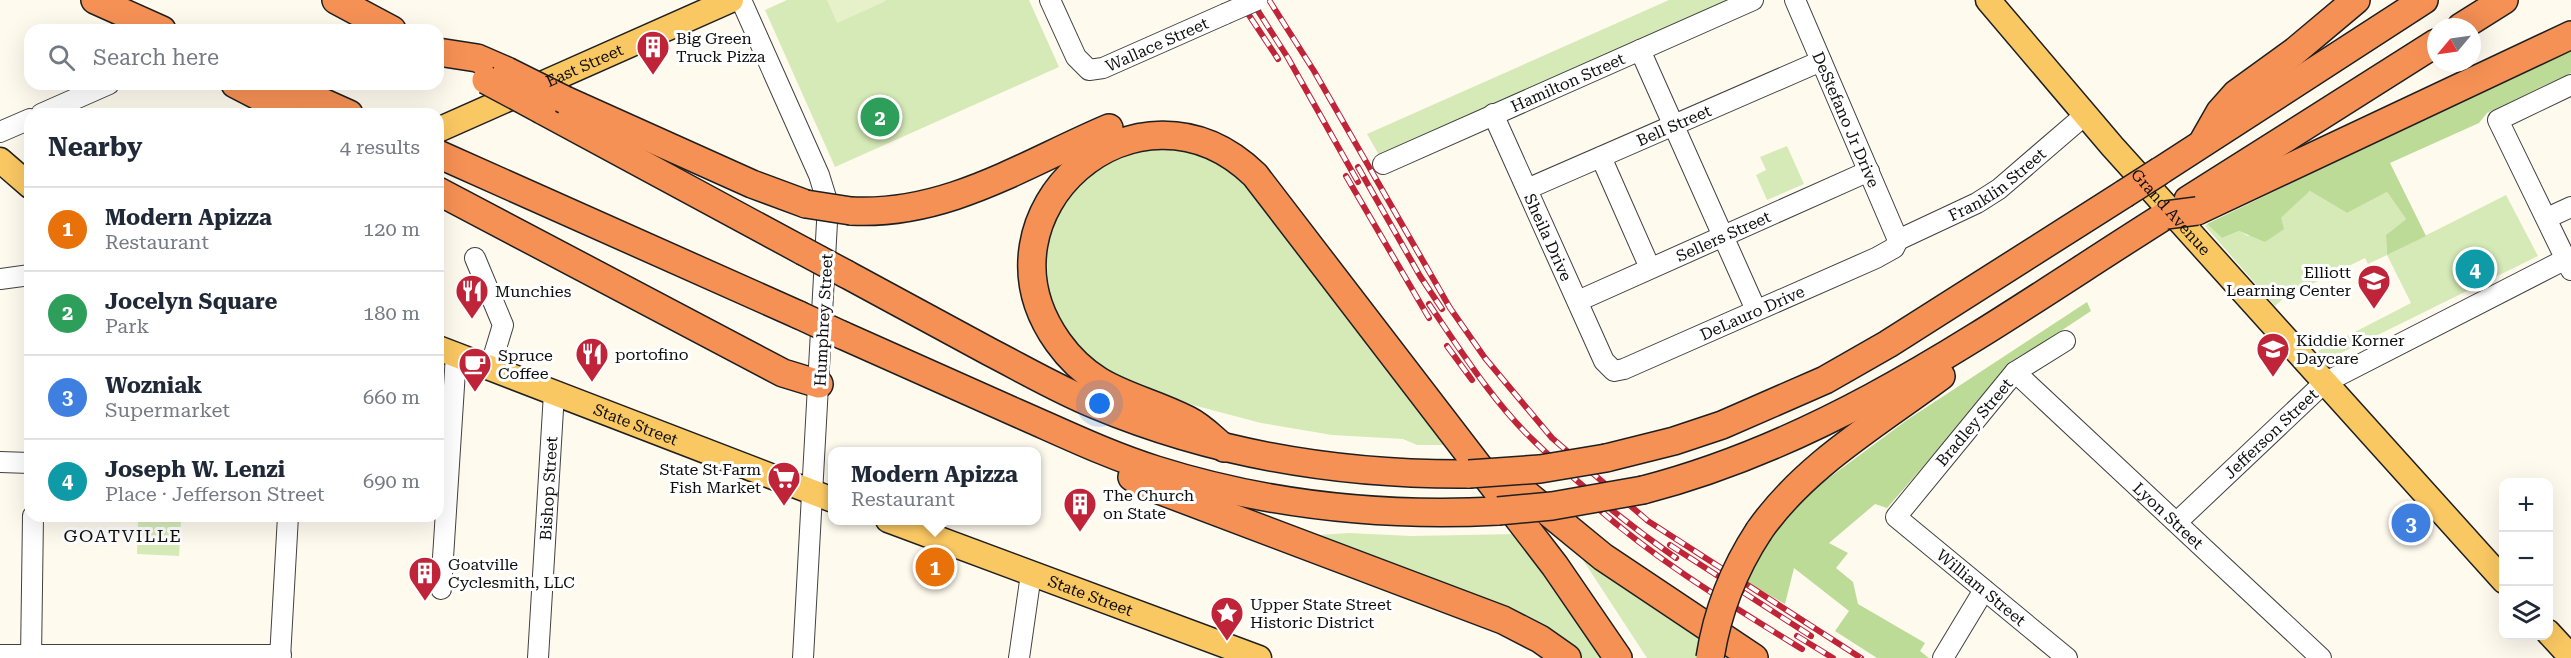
<!DOCTYPE html>
<html lang="en">
<head>
<meta charset="utf-8">
<style>
	body { margin:0; font-family:"Roboto Serif",serif; background:#f6f6f7; color:#1f2937 }
	.controls { position:absolute; right:18px; bottom:18px; display:grid; overflow:hidden; border-radius:12px; box-shadow:0 6px 24px #0002 }
	.controls button { width:54px; height:54px; display:grid; place-items:center; padding:0; border:0; border-bottom:2px solid #e0e1e3; background:#fff; color:#1f2937; font:30px sans-serif }
	.compass { position:absolute; left:2427px; top:18px; width:54px; height:54px; border-radius:50%; background:#fff; box-shadow:0 6px 24px #0002; rotate:241deg }
	.you { position:absolute; left:1100px; top:404px; width:21px; height:21px; margin:-15px; border:4px solid #fff; border-radius:50%; background:#1a73e8; box-shadow:0 0 0 9px #1a73e833 }
	.badge { display:grid; place-items:center; width:39px; height:39px; border-radius:50%; background:#7c3aed; color:#fff; font-size:20px; font-weight:700 }
	.pin { position:absolute; translate:-50% -50%; border:3px solid #fff; box-shadow:0 2px 6px #0006 }
	.popup { position:absolute; left:828px; top:447px; width:213px; height:78px; box-sizing:border-box; display:grid; place-content:center; border-radius:12px; background:#fff; filter:drop-shadow(0 2px 4px #0005); font-size:20px; white-space:nowrap; color:#747a83 }
	.popup b { font-size:22px; color:#1f2937 }
	.popup::after { content:''; position:absolute; left:50%; top:100%; margin-left:-12px; border:12px solid transparent; border-top-color:#fff }
	.list { margin:0; padding:0; list-style:none }
	h2 { display:flex; justify-content:space-between; align-items:center; height:78px; margin:0; padding:0 24px; font-size:26px }
	h2 small { font-size:20px; font-weight:400; color:#747a83 }
	.list li { display:grid; grid-template-columns:39px 1fr auto; gap:18px; align-items:center; box-sizing:border-box; height:84px; padding:0 24px; border-top:2px solid #e0e1e3 }
	.list b { display:block; font-size:22px; white-space:nowrap }
	.list p { margin:0; font-size:20px; white-space:nowrap; color:#747a83 }
	.list em { font-size:20px; font-style:normal; color:#747a83 }
	.icon { flex:none; width:33px; height:33px; fill:none; stroke:currentColor; stroke-width:2; stroke-linecap:round; stroke-linejoin:round }
	.map { position:relative; flex:none; width:2571px; height:658px; overflow:hidden }
	.search { position:absolute; background:#fff; box-shadow:0 6px 24px #0002; left:24px; top:24px; width:420px; height:66px; display:flex; align-items:center; gap:15px; box-sizing:border-box; padding:0 21px; border-radius:18px; color:#747a83; font-size:22px }
	.panel { position:absolute; background:#fff; box-shadow:0 6px 24px #0002; left:24px; top:108px; width:420px; height:414px; border-radius:18px }
	.map>svg:first-child { display:block }
	.green { fill:#d6eab7 }
	.forest { fill:#bbdb96 }
	.pitch { fill:#e7f1c9 }
	.lines { fill:none; stroke-linecap:round; stroke-linejoin:round }
	.minor-casing { stroke:#414141; stroke-width:22 }
	.major-casing { stroke:#1f1f1f; stroke-width:27 }
	.highway-casing { stroke:#1f1f1f; stroke-width:30 }
	.minor { stroke:#fff; stroke-width:20 }
	.major { stroke:#fac863; stroke-width:24 }
	.highway { stroke:#f69155; stroke-width:27 }
	.rail-casing { stroke:#c02439; stroke-width:6 }
	.rail { stroke:#fff; stroke-width:4; stroke-dasharray:11; stroke-linecap:butt }
	.minor-bridge-casing { stroke:#414141; stroke-width:22; stroke-linecap:butt }
	.highway-bridge-casing { stroke:#1f1f1f; stroke-width:30; stroke-linecap:butt }
	.minor-bridge { stroke:#fff; stroke-width:20 }
	.highway-bridge { stroke:#f69155; stroke-width:27 }
	.labels { text-anchor:middle; stroke-width:6; stroke-linejoin:round; paint-order:stroke }
	.poi-label { font-size:16px; fill:#0e0e0e; stroke:#fff; text-anchor:start }
	.street-label { font-size:16px; fill:#0e0e0e; stroke:#fff }
	.neighbourhood-label { font-size:18px; letter-spacing:1.5px; fill:#0e0e0e; stroke:#fff }
</style>
</head>
<body>
<div class="map">
<svg width="2571" height="658" viewBox="0 0 2571 658">
	<rect width="100%" height="100%" fill="#fffaee"/>
	<!-- green -->
	<g class="green">
		<path d="M787,0H1029L1059,67L835,167L765,10Z"/>
		<path d="M1669,0H1730L1379,155L1367,134Z"/>
		<path d="M1787,146L1804,184L1767,200L1756,175L1766,170L1760,157Z"/>
		<path d="M1132,147L1192,149L1239,173L1446,445H1417L1403,439L1332,435L1261,423L1155,395L1120,380L1092,361L1066,335L1049,305L1046,240L1073,184Z"/>
		<path d="M2310,191L2347,213L2387,192L2406,219L2386,235L2387,255L2506,195L2538,256L2327,360L2318,351L2411,303L2387,255L2368,264L2365,258L2284,298L2275,306L2205,226L2207,224L2222,238L2239,231L2248,236L2281,218Z"/>
		<path d="M138,520L181,522L179,556L137,554Z"/>
		<path d="M1349,533L1411,536L1518,534L1606,658H1577L1336,547L1318,535Z"/>
		<path d="M1579,554L1705,630L1701,658H1647Z"/>
	</g>
	<!-- forest -->
	<g class="forest">
		<path d="M2571,48V73L2487,113L2479,123L2390,163L2426,236L2387,255L2386,235L2406,219L2387,192L2347,213L2310,191L2281,218L2284,229L2265,242L2239,231L2222,238L2207,224Z"/>
		<path d="M2087,302L2091,311L2014,362L1887,508L1875,504L1829,543L1848,553L1836,568L1853,582L1858,604L1925,643L1920,651L1929,658H1877L1835,631L1849,611L1794,568L1785,604L1745,581L1768,537L1818,486L1907,420Z"/>
	</g>
	<!-- pitch -->
	<path class="pitch" d="M827,0H885L886,1L837,23Z"/>
	<g class="lines">
		<!-- minor casing -->
		<g class="minor-casing">
			<g id="minor">
				<path d="M741,0L819,175L828,204L803,658"/>
				<path id="s1" d="M1050,0L1076,57L1089,70L1103,68L1225,14"/>
				<path id="s2" d="M1795,0L1898,240"/>
				<path d="M1640,50L1756,310"/>
				<path d="M2571,85L2498,120L2571,270"/>
				<path d="M41,114L109,84"/>
				<path id="s3" d="M1493,114L1604,361L1614,371L1624,369L1876,258L1894,248L1898,240"/>
				<path d="M0,132L30,119"/>
				<path d="M1601,157L1650,268"/>
				<path id="s4" d="M1383,164L1753,0"/>
				<path id="s5" d="M1527,189L1821,61"/>
				<path d="M2547,218L2571,207"/>
				<path id="s6" d="M1898,240L1977,203L1999,189L2085,115"/>
				<path d="M475,258L503,325L490,368"/>
				<path d="M0,279L30,275"/>
				<path id="s7" d="M1578,301L1869,171"/>
				<path id="s8" d="M2065,341L2015,372L1896,517L2067,658"/>
				<path id="s9" d="M2015,372L2321,658"/>
				<path d="M0,462L30,463"/>
				<path id="s10" d="M2177,522L2324,383L2566,259"/>
				<path d="M441,589L456,355"/>
				<path d="M0,655H281"/>
				<path d="M31,658L33,516"/>
				<path d="M280,658L288,516"/>
				<path id="s11" d="M538,658L554,393"/>
				<path d="M1019,658L1031,574"/>
				<path d="M1943,658L1984,590"/>
			</g>
		</g>
		<!-- major casing -->
		<g class="major-casing">
			<g id="major">
				<path id="s12" d="M1988,0L2112,146L2504,581"/>
				<path id="s13" d="M438,130L731,0"/>
				<path d="M0,160L30,186"/>
				<path id="s14" d="M438,348L833,500"/>
				<path id="s15" d="M888,520L1259,658"/>
				<path d="M2548,632L2571,657"/>
			</g>
		</g>
		<!-- highway casing -->
		<g class="highway-casing">
			<g id="highway">
				<path d="M95,0L162,30"/>
				<path d="M336,0L392,30"/>
				<path d="M2461,27L2504,0"/>
				<path d="M438,52L477,58L507,71"/>
				<path d="M235,84L293,114"/>
				<path d="M282,84L349,114"/>
				<path d="M565,100L752,184L806,204"/>
				<path d="M542,110L803,251"/>
				<path d="M2204,140L2220,112L2236,94L2294,52L2356,0"/>
				<path d="M438,154L799,315"/>
				<path d="M2160,171L2424,0"/>
				<path d="M438,191L783,373L819,384"/>
				<path d="M2188,200L2436,43"/>
				<path d="M851,211C947,216 1024,164 1109,128"/>
				<path d="M2197,211L2571,35"/>
				<path d="M846,274C894,300 942,326 990,352C1025,370 1059,390 1096,405C1216,455 1340,475 1469,474"/>
				<path d="M842,335C900,361 958,387 1017,413C1063,433 1108,455 1156,470C1267,505 1382,517 1498,511"/>
				<path d="M1224,448C1212,438 1202,427 1188,420C1137,394 1095,394 1058,342C966,213 1138,62 1255,175L1555,566L1618,658"/>
				<path d="M1606,458L1674,441L1722,425L1825,380L1888,344L2124,194"/>
				<path d="M1132,477L1143,484L1503,620L1540,639L1567,658"/>
				<path d="M1509,480L1603,557L1754,658"/>
				<path d="M1643,490C1840,439 1996,322 2166,215"/>
				<path d="M1759,531C1804,466 1878,423 1941,376"/>
			</g>
		</g>
		<!-- minor -->
		<use href="#minor" class="minor"/>
		<!-- major -->
		<use href="#major" class="major"/>
		<!-- highway -->
		<use href="#highway" class="highway"/>
		<!-- rail casing -->
		<g class="rail-casing">
			<g id="rail">
				<path d="M1239,0L1278,59"/>
				<path d="M1251,0L1288,58L1358,182"/>
				<path d="M1269,0L1314,71L1450,308L1485,358L1552,438L1648,521L1861,658"/>
				<path d="M1358,167L1420,276L1442,309"/>
				<path d="M1346,176L1429,318"/>
				<path d="M1429,304C1461,351 1493,402 1535,442C1578,484 1626,523 1676,558"/>
				<path d="M1447,346L1472,380"/>
				<path d="M1586,498C1652,558 1727,603 1802,649"/>
				<path d="M1670,545L1811,636"/>
				<path d="M1797,636L1833,658"/>
			</g>
		</g>
		<!-- rail -->
		<use href="#rail" class="rail"/>
		<!-- minor-bridge casing -->
		<g class="minor-bridge-casing">
			<path id="minor-bridge" d="M1225,14L1257,0"/>
		</g>
		<!-- highway-bridge casing -->
		<g class="highway-bridge-casing">
			<g id="highway-bridge">
				<path d="M507,71L565,100"/>
				<path d="M486,80L542,110"/>
				<path d="M2124,194L2160,171"/>
				<path d="M806,204L851,211"/>
				<path d="M2166,215L2197,211"/>
				<path d="M803,251L846,274"/>
				<path d="M799,315L842,335"/>
				<path d="M1469,474L1540,469L1606,458"/>
				<path d="M1498,511L1552,506L1643,490"/>
				<path d="M1710,658C1717,613 1734,569 1759,531"/>
			</g>
		</g>
		<!-- minor-bridge -->
		<use href="#minor-bridge" class="minor-bridge"/>
		<!-- highway-bridge -->
		<use href="#highway-bridge" class="highway-bridge"/>
	</g>
	<!-- icons -->
	<defs>
		<g id="building-pin" transform="scale(1.725)"><path d="M0 17L-7.5 6A9.5 9.5 0 1 1 7.5 6Z" fill="#c02439" stroke="#fff"/><path d="M-4-6H4V6H1V3H-1V6H-4ZM-2.5-4.3h1.7v1.8h-1.7ZM.8-4.3h1.7v1.8H.8ZM-2.5-1h1.7V.8h-1.7ZM.8-1h1.7V.8H.8Z" fill="#fff"/></g>
		<g id="school-pin" transform="scale(1.725)"><path d="M0 17L-7.5 6A9.5 9.5 0 1 1 7.5 6Z" fill="#c02439" stroke="#fff"/><path d="M0-5L7-2L0 1L-7-2ZM-4 1L0 2.5L4 1V4Q0 6-4 4Z" fill="#fff"/></g>
		<g id="restaurant-pin" transform="scale(1.725)"><path d="M0 17L-7.5 6A9.5 9.5 0 1 1 7.5 6Z" fill="#c02439" stroke="#fff"/><path d="M-5-6h1v4h1v-4h1v4h1v-4h1v5L-1.5 .5V6h-2V.5L-5-1ZM5-6V6H3V1.5H1.5Q1.5-4 5-6Z" fill="#fff"/></g>
		<g id="cafe-pin" transform="scale(1.725)"><path d="M0 17L-7.5 6A9.5 9.5 0 1 1 7.5 6Z" fill="#c02439" stroke="#fff"/><path d="M-5.5-4.5H6V0H3Q3 3.5 0 3.5H-2.5Q-5.5 3.5-5.5 0ZM3-3.2v2h1.7v-2ZM-6 4.5H4V6H-6Z" fill="#fff"/></g>
		<g id="supermarket-pin" transform="scale(1.725)"><path d="M0 17L-7.5 6A9.5 9.5 0 1 1 7.5 6Z" fill="#c02439" stroke="#fff"/><path d="M-6-5.5h2.5l.6 2H6L4.5 2H-2.5L-4.4-4H-6ZM-1.5 3.2a1.3 1.3 0 1 0 .1 0ZM3 3.2a1.3 1.3 0 1 0 .1 0Z" fill="#fff"/></g>
		<g id="sight-pin" transform="scale(1.725)"><path d="M0 17L-7.5 6A9.5 9.5 0 1 1 7.5 6Z" fill="#c02439" stroke="#fff"/><path d="M0-6L1.8-2.2L6-1.7L2.9 1.2L3.7 5.4L0 3.3L-3.7 5.4L-2.9 1.2L-6-1.7L-1.8-2.2Z" fill="#fff"/></g>
	</defs>
	<g fill-rule="evenodd">
		<use href="#building-pin" x="653" y="47"/>
		<use href="#school-pin" x="2374" y="281"/>
		<use href="#restaurant-pin" x="472" y="291"/>
		<use href="#school-pin" x="2273" y="349"/>
		<use href="#restaurant-pin" x="592" y="354"/>
		<use href="#cafe-pin" x="475" y="364"/>
		<use href="#supermarket-pin" x="784" y="478"/>
		<use href="#building-pin" x="1080" y="504"/>
		<use href="#building-pin" x="425" y="573"/>
		<use href="#sight-pin" x="1227" y="613"/>
	</g>
	<g class="labels">
		<!-- poi labels -->
		<g class="poi-label">
			<text x="676" y="44">Big Green<tspan x="676" dy="18">Truck Pizza</tspan></text>
			<text x="2351" y="278" text-anchor="end">Elliott<tspan x="2351" dy="18">Learning Center</tspan></text>
			<text x="495" y="297">Munchies</text>
			<text x="2296" y="346">Kiddie Korner<tspan x="2296" dy="18">Daycare</tspan></text>
			<text x="615" y="360">portofino</text>
			<text x="498" y="361">Spruce<tspan x="498" dy="18">Coffee</tspan></text>
			<text x="761" y="475" text-anchor="end">State St Farm<tspan x="761" dy="18">Fish Market</tspan></text>
			<text x="1103" y="501">The Church<tspan x="1103" dy="18">on State</tspan></text>
			<text x="448" y="570">Goatville<tspan x="448" dy="18">Cyclesmith, LLC</tspan></text>
			<text x="1250" y="610">Upper State Street<tspan x="1250" dy="18">Historic District</tspan></text>
		</g>
		<!-- street labels -->
		<g class="street-label">
			<text dy="6" stroke="none"><textPath href="#s1" startOffset="154">Wallace Street</textPath></text>
			<text dy="6" stroke="none"><textPath href="#s13" startOffset="160">East Street</textPath></text>
			<text dy="6" stroke="none"><textPath href="#s4" startOffset="202">Hamilton Street</textPath></text>
			<text dy="6" stroke="none"><textPath href="#s2" startOffset="130">DeStefano Jr Drive</textPath></text>
			<text dy="6" stroke="none"><textPath href="#s5" startOffset="160">Bell Street</textPath></text>
			<text dy="6" stroke="none"><textPath href="#s6" startOffset="114">Franklin Street</textPath></text>
			<text dy="6" stroke="none"><textPath href="#s12" startOffset="280">Grand Avenue</textPath></text>
			<text dy="6" stroke="none"><textPath href="#s7" startOffset="159">Sellers Street</textPath></text>
			<text dy="6" stroke="none"><textPath href="#s3" startOffset="135">Sheila Drive</textPath></text>
			<text dy="6" stroke="none"><textPath href="#s3" startOffset="435">DeLauro Drive</textPath></text>
			<text transform="translate(823 320) rotate(-87)" y="6">Humphrey Street</text>
			<text transform="translate(1974 422) rotate(-50)" y="6">Bradley Street</text>
			<text dy="6" stroke="none"><textPath href="#s14" startOffset="212">State Street</textPath></text>
			<text dy="6" stroke="none"><textPath href="#s10" startOffset="129">Jefferson Street</textPath></text>
			<text dy="6" stroke="none"><textPath href="#s11" startOffset="170">Bishop Street</textPath></text>
			<text dy="6" stroke="none"><textPath href="#s9" startOffset="210">Lyon Street</textPath></text>
			<text dy="6" stroke="none"><textPath href="#s8" startOffset="357">William Street</textPath></text>
			<text dy="6" stroke="none"><textPath href="#s15" startOffset="216">State Street</textPath></text>
		</g>
		<!-- neighbourhood labels -->
		<g class="neighbourhood-label">
			<text x="123" y="542">GOATVILLE</text>
		</g>
	</g>
</svg>
<div class="controls">
<button>+</button>
<button>−</button>
<button><svg class="icon" aria-label="layers" viewBox="0 0 24 24"><path d="M12 4l9 5-9 5-9-5zM3 14l9 5 9-5"/></svg></button>
</div>
<svg class="compass" viewBox="-18 -18 36 36"><path d="M0-13l5 13h-10z" fill="#e53935"/><path d="M0 13l5-13h-10z" fill="#747a83"/></svg>
<div class="you"></div>
<div class="pin badge" style="left:935px;top:567px;background:#e8710a">1</div>
<div class="popup"><b>Modern Apizza</b>Restaurant</div>
<div class="pin badge" style="left:880px;top:117px;background:#2e9e5b">2</div>
<div class="pin badge" style="left:2411px;top:523px;background:#3f7fe0">3</div>
<div class="pin badge" style="left:2475px;top:269px;background:#0f9aa8">4</div>
<div class="search"><svg class="icon" aria-label="search" viewBox="0 0 24 24"><circle cx="10" cy="10" r="6"/><path d="M15 15l6 6"/></svg>Search here</div>
<section class="panel">
<h2>Nearby<small>4 results</small></h2>
<ul class="list">
<li><span class="badge" style="background:#e8710a">1</span><div><b>Modern Apizza</b><p>Restaurant</p></div><em>120 m</em></li>
<li><span class="badge" style="background:#2e9e5b">2</span><div><b>Jocelyn Square</b><p>Park</p></div><em>180 m</em></li>
<li><span class="badge" style="background:#3f7fe0">3</span><div><b>Wozniak</b><p>Supermarket</p></div><em>660 m</em></li>
<li><span class="badge" style="background:#0f9aa8">4</span><div><b>Joseph W. Lenzi</b><p>Place · Jefferson Street</p></div><em>690 m</em></li>
</ul>
</section>
</div>
</body>
</html>
